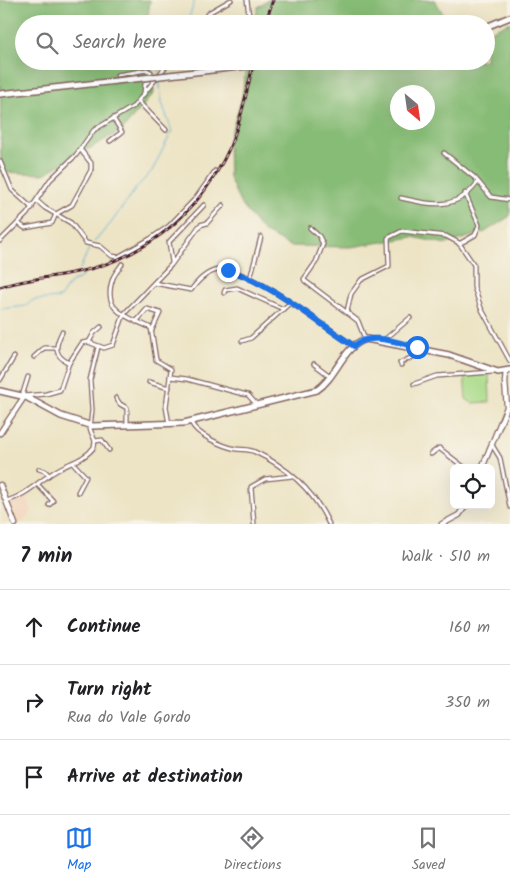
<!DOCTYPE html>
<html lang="en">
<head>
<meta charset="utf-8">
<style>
	body { margin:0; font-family:Kalam,sans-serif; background:#f6f6f6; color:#202124 }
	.controls { position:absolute; right:15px; bottom:15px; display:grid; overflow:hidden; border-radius:8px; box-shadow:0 5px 20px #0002 }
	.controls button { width:45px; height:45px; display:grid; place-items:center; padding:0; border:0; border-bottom:1px solid #e0e0e0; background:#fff; color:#202124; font:25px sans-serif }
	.compass { position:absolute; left:390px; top:85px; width:45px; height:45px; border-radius:50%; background:#fff; box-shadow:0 5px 20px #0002; rotate:151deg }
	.stop { position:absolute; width:15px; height:15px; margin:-11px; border:4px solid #1a73e8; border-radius:50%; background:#fff }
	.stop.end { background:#1a73e8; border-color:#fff; box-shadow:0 1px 5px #0008 }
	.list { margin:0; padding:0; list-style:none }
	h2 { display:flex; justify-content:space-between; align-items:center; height:65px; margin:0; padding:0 20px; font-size:21px }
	h2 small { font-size:16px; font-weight:400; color:#757577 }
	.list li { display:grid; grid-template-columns:32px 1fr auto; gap:15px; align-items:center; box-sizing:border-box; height:75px; padding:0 20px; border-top:1px solid #e0e0e0 }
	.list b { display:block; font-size:19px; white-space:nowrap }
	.list p { margin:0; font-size:16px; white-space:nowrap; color:#757577 }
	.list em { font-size:16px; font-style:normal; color:#757577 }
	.icon { flex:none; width:28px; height:28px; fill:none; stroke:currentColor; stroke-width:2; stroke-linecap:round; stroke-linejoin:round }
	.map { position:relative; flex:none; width:510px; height:524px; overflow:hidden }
	.search { position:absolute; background:#fff; box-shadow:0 5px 20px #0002; left:15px; right:15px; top:15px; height:55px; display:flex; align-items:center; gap:12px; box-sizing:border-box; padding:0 18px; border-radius:28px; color:#757577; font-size:19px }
	.sheet { height:290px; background:#fff }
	nav { display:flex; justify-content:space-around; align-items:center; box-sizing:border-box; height:70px; border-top:1px solid #e0e0e0; background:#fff; font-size:14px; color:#757577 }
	nav a { display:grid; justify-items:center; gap:2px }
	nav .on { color:#1a73e8 }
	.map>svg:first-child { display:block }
	.built { fill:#f2d5bd }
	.green { fill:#aadc8a; stroke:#7a7e5a }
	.forest { fill:#87bc76; stroke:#686e50; fill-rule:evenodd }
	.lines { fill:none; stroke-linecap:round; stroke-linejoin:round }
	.stream { stroke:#54acd1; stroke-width:1 }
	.minor-casing { stroke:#836461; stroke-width:5.5 }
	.tertiary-casing { stroke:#836461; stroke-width:7 }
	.secondary-casing { stroke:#836461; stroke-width:8 }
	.primary-casing { stroke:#836461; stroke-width:8 }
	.minor { stroke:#fff; stroke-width:3 }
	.tertiary { stroke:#fff; stroke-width:4.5 }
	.secondary { stroke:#fff; stroke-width:5 }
	.primary { stroke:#fff; stroke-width:5 }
	.rail-casing { stroke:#4a1f2b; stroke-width:3 }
	.rail { stroke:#f7f3e8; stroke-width:1; stroke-dasharray:4; stroke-linecap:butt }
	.primary-bridge-casing { stroke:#836461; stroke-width:8; stroke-linecap:butt }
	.primary-bridge { stroke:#fff; stroke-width:5 }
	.route { stroke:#1a73e8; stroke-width:6 }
</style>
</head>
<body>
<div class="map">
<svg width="510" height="524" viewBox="0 0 510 524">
	<rect width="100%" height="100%" fill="#f7f3e8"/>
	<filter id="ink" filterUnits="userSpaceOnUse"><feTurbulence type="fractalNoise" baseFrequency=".02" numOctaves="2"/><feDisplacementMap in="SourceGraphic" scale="10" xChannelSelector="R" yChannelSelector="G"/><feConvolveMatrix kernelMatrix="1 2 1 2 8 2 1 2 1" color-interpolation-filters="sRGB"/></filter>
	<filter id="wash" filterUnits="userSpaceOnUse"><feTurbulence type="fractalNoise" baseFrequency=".0096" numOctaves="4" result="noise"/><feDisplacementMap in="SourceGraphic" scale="20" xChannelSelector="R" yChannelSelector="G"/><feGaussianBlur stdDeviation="1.12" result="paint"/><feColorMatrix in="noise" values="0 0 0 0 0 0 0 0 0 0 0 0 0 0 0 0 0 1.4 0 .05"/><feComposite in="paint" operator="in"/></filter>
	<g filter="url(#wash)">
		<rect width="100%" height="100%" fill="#ede4c5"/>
		<!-- built -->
		<path class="built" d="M27,496L32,512L20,524H17L10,502Z"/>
		<!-- green -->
		<path class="green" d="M489,374L490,402L472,403L466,399L464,375Z"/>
		<!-- forest -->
		<g class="forest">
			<path d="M0,0H150L147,24H24V61H150L154,93L122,130L44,174L1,172Z"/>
			<path d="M268,0H435L449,24H254L258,7Z"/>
			<path d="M510,22V216L485,232L446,244L413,237L351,247L290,246L264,232L240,203L229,177L228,142L242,98L246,61H486V33ZM398,92H428V122H398Z"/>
		</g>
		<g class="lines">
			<!-- stream -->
			<g class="stream">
				<path d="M187,24L195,0"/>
				<path d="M159,72L162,61"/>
				<path d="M94,242L111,223L137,187L152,171L172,131L162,103L159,78"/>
				<path d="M80,269L90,246"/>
				<path d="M0,309L26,306L33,300L60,298L70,283L82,277V274"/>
			</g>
		</g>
	</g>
	<g filter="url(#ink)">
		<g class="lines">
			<!-- minor casing -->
			<g class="minor-casing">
				<g id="minor">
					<path d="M247,0L250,24"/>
					<path d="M200,24L210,12L231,0"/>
					<path d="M117,75L147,70L151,72L149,81L145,84L144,94"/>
					<path d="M138,101L166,130"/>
					<path d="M110,141L122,132L113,118"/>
					<path d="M444,153L475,178L491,197L510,200"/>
					<path d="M0,161L12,190L32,208"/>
					<path d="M401,198C431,205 457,211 478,182"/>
					<path d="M37,201L45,208L71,223L86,243L100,246L112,256L118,257L150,239L169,226L196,198L215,171"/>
					<path d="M18,223L25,228L52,223L56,214L72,205L91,170V163L80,149"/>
					<path d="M310,228L319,236L323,244L316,262L304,279L305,281L358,321L365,339"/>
					<path d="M0,241L27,214L50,180L76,155L94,130L134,106L170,61"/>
					<path d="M459,244L475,235L479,225L465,193"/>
					<path d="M172,262L169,242L204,205"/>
					<path d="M122,264C119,269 115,273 113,278C101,312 127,316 151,328L156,360L171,369L166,407L169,424"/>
					<path d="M250,279L261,237"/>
					<path d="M154,283L191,290C198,281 206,272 218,270C249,266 325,328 354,346"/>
					<path d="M224,293L225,290L237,288L283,309"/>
					<path d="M347,311L351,294L361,280L389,266L388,238L402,231L446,236L459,243L474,265V287L481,308L510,361"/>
					<path d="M136,322L147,309L160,313L152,330"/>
					<path d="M62,332C55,346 53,355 69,363"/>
					<path d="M242,341L251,338L290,303"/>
					<path d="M383,341L410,318"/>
					<path d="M89,342L94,333L101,327"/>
					<path d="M34,357L44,348H55"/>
					<path d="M314,364L330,376"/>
					<path d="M401,365L400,363L419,354L422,349"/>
					<path d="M170,377L187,379L243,394L248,395L257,405"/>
					<path d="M0,380L14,357"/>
					<path d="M149,382L169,388"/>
					<path d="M414,384L437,376L493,372"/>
					<path d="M22,396L28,377"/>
					<path d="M24,396L46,394L60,390L69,363L82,343L88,342L104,348L113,345L124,314L171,265L200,225L207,223L223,205"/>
					<path d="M116,398L120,404L127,408V425"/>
					<path d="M191,422C196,435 222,446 236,449C242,450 249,449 255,452C287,467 314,491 329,524"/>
					<path d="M95,441L102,440L109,450"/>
					<path d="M492,445L500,458L510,507"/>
					<path d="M431,454L439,448L465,468"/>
					<path d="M74,464L86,477L78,492"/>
					<path d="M39,469L45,471L49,475"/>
					<path d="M38,485L53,501L49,505"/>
					<path d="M7,501C26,495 38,482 54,472C67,463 84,461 94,447L95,441L90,429L92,410L90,380L98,347"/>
					<path d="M254,524L251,487L265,479L293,476"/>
				</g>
			</g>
			<!-- tertiary casing -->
			<g class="tertiary-casing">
				<g id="tertiary">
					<path d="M0,433L24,397"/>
					<path d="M482,468L507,407L505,382L506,371"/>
					<path d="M0,485L15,524"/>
					<path d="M442,524L459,515L466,505"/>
				</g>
			</g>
			<!-- secondary casing -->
			<g class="secondary-casing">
				<path id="secondary" d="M0,391L26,397L61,416L92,426L184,423L317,390C336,378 343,346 366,339L449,355L498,372L510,370"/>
			</g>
			<!-- primary casing -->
			<g class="primary-casing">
				<g id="primary">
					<path d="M486,27L510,17"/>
					<path d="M260,65L296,61"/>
					<path d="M169,75L247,66"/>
					<path d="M0,94L143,78"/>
				</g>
			</g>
			<!-- minor -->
			<use href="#minor" class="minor"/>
			<!-- tertiary -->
			<use href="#tertiary" class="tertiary"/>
			<!-- secondary -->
			<use href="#secondary" class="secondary"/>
			<!-- primary -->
			<use href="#primary" class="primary"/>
			<!-- rail casing -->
			<g class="rail-casing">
				<g id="rail">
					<path d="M265,24L273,0"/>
					<path d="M0,287C31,277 66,277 97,267C156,249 203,206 229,149C241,121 247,90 254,61"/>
				</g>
			</g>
			<!-- rail -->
			<use href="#rail" class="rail"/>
			<!-- primary-bridge casing -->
			<g class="primary-bridge-casing">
				<g id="primary-bridge">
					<path d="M247,66L260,65"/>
					<path d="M143,78L169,75"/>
				</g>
			</g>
			<!-- primary-bridge -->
			<use href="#primary-bridge" class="primary-bridge"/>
		</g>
	</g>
	<g class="lines" filter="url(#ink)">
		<!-- route -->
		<path class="route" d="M228,270C274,285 314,320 354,346C370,331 398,343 417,347"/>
	</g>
</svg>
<div class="controls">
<button><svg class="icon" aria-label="locate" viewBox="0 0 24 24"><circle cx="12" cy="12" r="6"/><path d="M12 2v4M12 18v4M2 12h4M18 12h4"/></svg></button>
</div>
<svg class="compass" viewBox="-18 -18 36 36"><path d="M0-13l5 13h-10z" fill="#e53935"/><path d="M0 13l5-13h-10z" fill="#757577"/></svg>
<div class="stop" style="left:417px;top:347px"></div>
<div class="stop end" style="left:228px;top:270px"></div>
<div class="search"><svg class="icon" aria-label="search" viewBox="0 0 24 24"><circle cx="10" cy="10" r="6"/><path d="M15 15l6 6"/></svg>Search here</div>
</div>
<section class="sheet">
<h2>7 min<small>Walk · 510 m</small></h2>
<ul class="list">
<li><svg class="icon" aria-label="ahead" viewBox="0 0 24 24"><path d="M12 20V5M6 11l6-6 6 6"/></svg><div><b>Continue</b></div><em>160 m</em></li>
<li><svg class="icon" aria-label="right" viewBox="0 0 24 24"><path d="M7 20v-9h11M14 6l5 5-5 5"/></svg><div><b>Turn right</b><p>Rua do Vale Gordo</p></div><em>350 m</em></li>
<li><svg class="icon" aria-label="arrive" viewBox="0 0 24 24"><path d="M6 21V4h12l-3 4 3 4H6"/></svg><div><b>Arrive at destination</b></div></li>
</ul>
</section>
<nav>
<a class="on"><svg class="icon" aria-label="map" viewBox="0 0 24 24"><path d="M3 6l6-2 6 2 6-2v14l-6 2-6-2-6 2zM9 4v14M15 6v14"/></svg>Map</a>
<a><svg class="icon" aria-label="directions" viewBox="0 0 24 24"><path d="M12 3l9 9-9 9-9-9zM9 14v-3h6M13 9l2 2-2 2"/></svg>Directions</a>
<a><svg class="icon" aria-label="saved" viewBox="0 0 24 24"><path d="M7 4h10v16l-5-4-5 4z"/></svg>Saved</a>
</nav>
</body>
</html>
